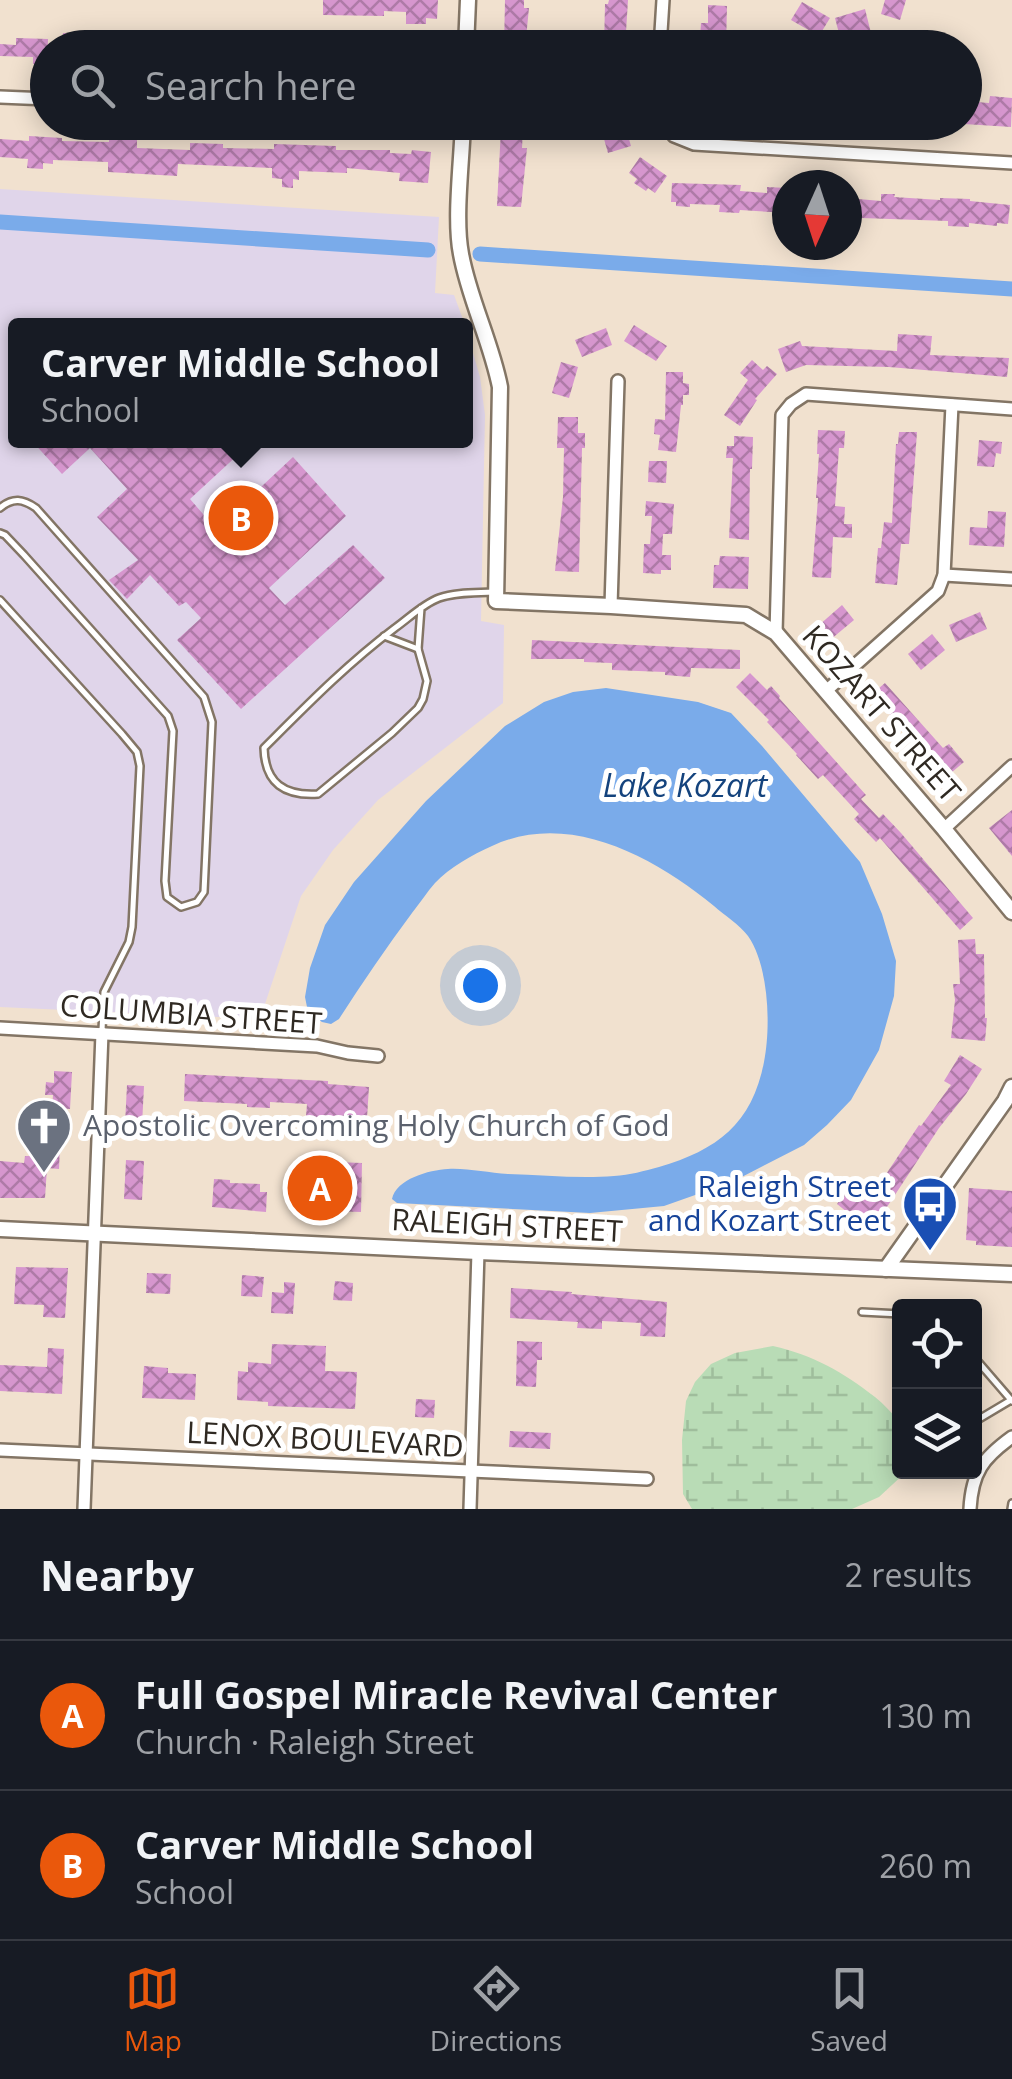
<!DOCTYPE html>
<html lang="en">
<head>
<meta charset="utf-8">
<style>
	body { margin:0; font-family:"Open Sans",sans-serif; background:#242831; color:#f1f3f6 }
	.controls { position:absolute; right:30px; bottom:30px; display:grid; overflow:hidden; border-radius:10px; box-shadow:0 5px 25px #0003 }
	.controls button { width:90px; height:90px; display:grid; place-items:center; padding:0; border:0; border-bottom:2px solid #363941; background:#171b24; color:#f1f3f6; font:50px sans-serif }
	.compass { position:absolute; left:772px; top:170px; width:90px; height:90px; border-radius:50%; background:#171b24; box-shadow:0 5px 25px #0003; rotate:183deg }
	.you { position:absolute; left:480px; top:985px; width:35px; height:35px; margin:-25px; border:8px solid #fff; border-radius:50%; background:#1a73e8; box-shadow:0 0 0 15px #1a73e833 }
	.badge { display:grid; place-items:center; width:65px; height:65px; border-radius:50%; background:#ea580c; color:#fff; font-size:32px; font-weight:700 }
	.pin { position:absolute; translate:-50% -50%; border:5px solid #fff; box-shadow:0 2px 10px #0006 }
	.popup { position:absolute; left:8px; top:318px; width:465px; height:130px; box-sizing:border-box; display:grid; place-content:center; border-radius:10px; background:#171b24; filter:drop-shadow(0 2px 8px #0005); font-size:32px; white-space:nowrap; color:#9ea1a6 }
	.popup b { font-size:38px; color:#f1f3f6 }
	.popup::after { content:''; position:absolute; left:50%; top:100%; margin-left:-20px; border:20px solid transparent; border-top-color:#171b24 }
	.list { margin:0; padding:0; list-style:none }
	h2 { display:flex; justify-content:space-between; align-items:center; height:130px; margin:0; padding:0 40px; font-size:42px }
	h2 small { font-size:32px; font-weight:400; color:#9ea1a6 }
	.list li { display:grid; grid-template-columns:65px 1fr auto; gap:30px; align-items:center; box-sizing:border-box; height:150px; padding:0 40px; border-top:2px solid #363941 }
	.list b { display:block; font-size:38px; white-space:nowrap }
	.list p { margin:0; font-size:32px; white-space:nowrap; color:#9ea1a6 }
	.list em { font-size:32px; font-style:normal; color:#9ea1a6 }
	.icon { flex:none; width:55px; height:55px; fill:none; stroke:currentColor; stroke-width:2; stroke-linecap:round; stroke-linejoin:round }
	.map { position:relative; flex:none; width:1012px; height:1509px; overflow:hidden }
	.search { position:absolute; background:#171b24; box-shadow:0 5px 25px #0003; left:30px; right:30px; top:30px; height:110px; display:flex; align-items:center; gap:25px; box-sizing:border-box; padding:0 35px; border-radius:55px; color:#9ea1a6; font-size:38px }
	.sheet { height:430px; background:#171b24 }
	nav { display:flex; justify-content:space-around; align-items:center; box-sizing:border-box; height:140px; border-top:2px solid #363941; background:#171b24; font-size:28px; color:#9ea1a6 }
	nav a { display:grid; justify-items:center; gap:5px }
	nav .on { color:#ea580c }
	.map>svg:first-child { display:block }
	.education { fill:#e0d5ea }
	.wetland { fill:url(#wetland-marsh) }
	.water { fill:#7aabea }
	.lines { fill:none; stroke-linecap:round; stroke-linejoin:round }
	.canal { stroke:#7aabea; stroke-width:15 }
	.building { fill:url(#building-cross-hatch) }
	.service-casing { stroke:#837565; stroke-width:10 }
	.minor-casing { stroke:#837565; stroke-width:16 }
	.tertiary-casing { stroke:#837565; stroke-width:19 }
	.service { stroke:#fff; stroke-width:5 }
	.minor { stroke:#fff; stroke-width:11 }
	.tertiary { stroke:#fff; stroke-width:14 }
	.labels { text-anchor:middle; stroke-width:10; stroke-linejoin:round; paint-order:stroke }
	.street-label { font-size:30px; fill:#2f2922; stroke:#fff }
	.worship-label { font-size:30px; fill:#5b616d; stroke:#fff; text-anchor:start }
	.transit-label { font-size:30px; fill:#164399; stroke:#fff; text-anchor:end }
	.water-label { font-size:32px; font-style:italic; fill:#14437d; stroke:#fff }
</style>
</head>
<body>
<div class="map">
<svg width="1012" height="1509" viewBox="0 0 1012 1509">
	<defs>
		<pattern id="wetland-marsh" width="20" height="14" patternUnits="userSpaceOnUse" patternTransform="scale(2.5)"><rect width="20" height="14" fill="#b9dcb6"/><path d="M1 5h8M5 5V1M11 12h8M15 12V8" fill="none" stroke="#9fbd9c"/></pattern>
		<pattern id="building-cross-hatch" width="8" height="8" patternUnits="userSpaceOnUse" patternTransform="scale(2.5)"><rect width="8" height="8" fill="#d696ce"/><path d="M0 0l8 8M0 8l8-8" fill="none" stroke="#ae7aa7"/></pattern>
	</defs>
	<rect width="100%" height="100%" fill="#f1e1cf"/>
	<!-- education -->
	<path class="education" d="M0,189L439,217L435,293L454,295L465,325L16,326V440H466V329L480,377L485,415L481,621L504,625L503,703L378,800L333,850L301,896L260,1019L0,1007Z"/>
	<!-- wetland -->
	<path class="wetland" d="M773,1346C813,1355 843,1372 875,1397C884,1404 891,1413 899,1420L900,1472H906L879,1497L852,1509H692L683,1494L682,1440L686,1401L695,1382L711,1364L735,1353Z"/>
	<!-- water -->
	<path class="water" d="M606,688L698,702L731,713L762,746L860,862L882,914L896,961L894,996L879,1050L851,1100L827,1125L804,1145L732,1182L664,1206L590,1213L397,1203L392,1199C396,1179 429,1170 448,1169C468,1168 488,1173 508,1174C543,1175 580,1179 614,1176C630,1175 644,1171 659,1167C717,1150 752,1124 764,1062C771,1027 769,966 748,936C740,925 724,915 714,906C654,857 569,810 492,846C472,855 450,867 435,883C427,892 420,903 412,913C386,948 362,983 339,1019L331,1024L322,1022L308,1012L305,997L310,968L325,925L354,882L426,801L505,726L544,702L573,692Z"/>
	<g class="lines">
		<!-- canal -->
		<g class="canal">
			<path d="M0,222L428,250"/>
			<path d="M480,254L1012,289"/>
		</g>
	</g>
	<!-- building -->
	<g class="building">
		<path d="M323,0H438L437,19L426,18V24H406V12L384,11V16L323,15Z"/>
		<path d="M505,0H524V8H529L525,48H504Z"/>
		<path d="M609,0H628L625,48H604L605,4H608Z"/>
		<path d="M885,0H906L900,20L881,14Z"/>
		<path d="M802,2L830,18L819,36L791,20Z"/>
		<path d="M708,5L727,6L726,48H707V37H700L701,23H708Z"/>
		<path d="M865,9L872,37L842,45L835,18Z"/>
		<path d="M63,33L92,35L91,48H62Z"/>
		<path d="M16,38L48,39L47,64H33V57L0,56V44L16,45Z"/>
		<path d="M990,96L1012,98L1011,127L964,124V101L989,103Z"/>
		<path d="M610,122H624L631,146L608,153L600,125Z"/>
		<path d="M501,128L523,129L522,148H527L521,207L497,206Z"/>
		<path d="M29,136L62,138V141L109,142V139L137,140V148L190,150V143L223,144V148L274,149V144L336,146V150H390V153L411,154L412,150L431,152L428,183L399,181L400,173L347,168V173L299,171V180L293,179V188L282,187V179L272,178V168L178,164L177,176L108,172V162L53,160V164L43,163V169L27,168L28,159L0,157V139L29,141Z"/>
		<path d="M640,157L667,176L655,193L648,188L646,191L634,183L637,179L629,173Z"/>
		<path d="M672,183L741,185L740,191L767,193V187L787,188V213L740,210L739,213L719,212L720,205L690,204V207L676,206V202H671Z"/>
		<path d="M881,194H895L894,197L940,200V198L970,199V201L1010,205L1008,224L997,223V226L969,223V227L948,226V221L861,218L862,214H847V198L881,201Z"/>
		<path d="M634,325L667,346L656,361L624,341Z"/>
		<path d="M606,328L612,345L582,357L575,340Z"/>
		<path d="M898,334L932,336L930,355L1009,358L1007,377L889,367L806,365L786,372L778,349L800,341L802,346L897,351Z"/>
		<path d="M752,360L763,370L767,366L777,374L755,399L757,400L740,426L724,415L748,380L740,373Z"/>
		<path d="M561,362L578,367L569,398L552,393Z"/>
		<path d="M666,372H683V383L689,384V395H683V405H681L676,452L658,450L660,435L654,434L655,419L665,420Z"/>
		<path d="M558,417H578V433H585V448H582L579,572L555,571L563,497L564,448H557Z"/>
		<path d="M818,430L845,431L844,448H839L835,506L845,507L844,524H852V538L833,537L831,578L812,577L818,498H816L819,454H817Z"/>
		<path d="M899,432H917L909,544H901L897,585L875,583L878,548H881L884,522L892,523L896,444H898Z"/>
		<path d="M734,436L753,437L752,469H750L749,540L729,538L733,458H726L727,446H734Z"/>
		<path d="M31,440H254L190,499L216,529L293,457L346,516L269,588L285,605L353,545L385,578L241,709L177,640L201,618L186,602L179,606L150,575L127,599L109,580L138,560L97,517L127,489L90,448L62,474Z"/>
		<path d="M979,440L1002,442L1001,454L996,453L994,467L977,466Z"/>
		<path d="M649,461H667L666,483L648,482Z"/>
		<path d="M646,501L674,504L672,534H663L662,555H671V570H661V574L643,573L644,544H650L652,516H645Z"/>
		<path d="M988,511L1006,512L1004,547L969,545L970,527L987,528Z"/>
		<path d="M720,556L749,557L748,589L713,588L714,565H719Z"/>
		<path d="M842,605L854,620L830,640L818,626Z"/>
		<path d="M980,612L987,629L956,642L949,625Z"/>
		<path d="M932,634L945,650L921,670L908,654Z"/>
		<path d="M532,640L740,650V669L691,668L690,677L665,675V672L612,670V663L584,662V659H531Z"/>
		<path d="M750,673L767,690L771,686L780,696L779,698L866,795L861,799L879,818L883,814L901,833L973,918L960,930L880,838L876,842L854,819L859,814L823,775L818,779L796,755L797,754L767,722L769,720L736,687Z"/>
		<path d="M885,683L943,748L949,744L964,762L945,778L872,694Z"/>
		<path d="M1012,810V856L989,828Z"/>
		<path d="M975,939L976,954H984L985,1018H987L985,1041L951,1038L955,1000L953,984H960L958,940Z"/>
		<path d="M960,1055L982,1069L966,1094L939,1128L883,1213L885,1215L872,1232L837,1204L850,1187L868,1201L919,1125L921,1126L951,1085L944,1081Z"/>
		<path d="M54,1071L72,1072L70,1109L52,1108L53,1095H45L46,1082L54,1083Z"/>
		<path d="M185,1074L328,1081V1084L369,1087L367,1118L327,1116L326,1128L305,1127L307,1104L270,1102V1108L247,1107V1104L184,1101Z"/>
		<path d="M127,1085L144,1086L142,1125L125,1124Z"/>
		<path d="M30,1146L60,1147L59,1169L47,1168L45,1198H0V1161L24,1163L25,1156H30Z"/>
		<path d="M126,1160L144,1161L142,1200L124,1199Z"/>
		<path d="M309,1161L362,1163L361,1212L331,1211L332,1192L308,1191Z"/>
		<path d="M214,1179L230,1180V1183L260,1184V1192H267L266,1212L212,1207Z"/>
		<path d="M969,1188L1012,1191V1247L976,1245V1241L966,1240Z"/>
		<path d="M16,1267L68,1268L65,1318L43,1317L44,1305L14,1304Z"/>
		<path d="M147,1273L171,1274L170,1294L146,1293Z"/>
		<path d="M242,1275L264,1277L262,1297L241,1296Z"/>
		<path d="M335,1281L353,1283L352,1301L333,1300Z"/>
		<path d="M284,1282L295,1283L293,1314L271,1313L272,1292L284,1293Z"/>
		<path d="M511,1288L572,1292L571,1294L667,1302L665,1337L640,1336L641,1323L602,1321V1329L577,1328L578,1322L510,1318Z"/>
		<path d="M517,1341L542,1342V1360H537L536,1387L516,1386Z"/>
		<path d="M272,1344L326,1346L325,1371L357,1372L355,1409L268,1406V1402L237,1400L238,1371L248,1372V1362L271,1364Z"/>
		<path d="M48,1348L64,1349L62,1394L0,1391V1365L47,1367Z"/>
		<path d="M144,1366L168,1368V1373L196,1374L195,1400L142,1398Z"/>
		<path d="M416,1399L435,1400L434,1418L415,1417Z"/>
		<path d="M510,1431L551,1433L550,1449L509,1447Z"/>
	</g>
	<g class="lines">
		<!-- service casing -->
		<g class="service-casing">
			<g id="service">
				<path d="M0,508C13,497 23,499 36,508L204,697L212,722L204,892L197,902L181,907L167,897L165,881L173,731L168,716L24,555L5,535L0,533"/>
				<path d="M0,600L122,734L137,752L140,766L132,927L129,942L104,992L102,1030"/>
				<path d="M421,608L418,649L427,681L423,699L418,708L392,733L318,794C285,796 265,784 264,748C306,706 347,664 395,628C409,618 423,604 439,598C456,592 475,593 493,592"/>
				<path d="M384,636L418,649"/>
				<path d="M862,1312L900,1314"/>
				<path d="M974,1357L1012,1401"/>
				<path d="M974,1422L1011,1400"/>
				<path d="M1011,1509L1012,1503"/>
			</g>
		</g>
		<!-- minor casing -->
		<g class="minor-casing">
			<g id="minor">
				<path d="M660,48L663,0"/>
				<path d="M0,97L48,99"/>
				<path d="M663,122L674,136L694,144L1012,163"/>
				<path d="M944,575L1012,579"/>
				<path d="M611,606L618,381"/>
				<path d="M776,633L782,415L791,404L806,394L1012,409"/>
				<path d="M826,691L938,591L944,575L952,405"/>
				<path d="M944,829L1012,766"/>
				<path d="M0,1028L317,1046L348,1053L378,1056"/>
				<path d="M0,1450L647,1479"/>
				<path d="M84,1509L102,1033"/>
				<path d="M470,1509L478,1252"/>
				<path d="M970,1509C972,1472 983,1458 1012,1437"/>
			</g>
		</g>
		<!-- tertiary casing -->
		<g class="tertiary-casing">
			<g id="tertiary">
				<path d="M466,48L468,0"/>
				<path d="M463,122C462,160 454,218 461,254C469,299 491,341 500,387L496,601L611,606L746,615L776,633L944,829L1012,912"/>
				<path d="M0,1229L478,1252L1012,1274"/>
				<path d="M886,1269L1005,1101L1012,1087"/>
			</g>
		</g>
		<!-- service -->
		<use href="#service" class="service"/>
		<!-- minor -->
		<use href="#minor" class="minor"/>
		<!-- tertiary -->
		<use href="#tertiary" class="tertiary"/>
	</g>
	<!-- icons -->
	<defs>
		<g id="church-pin" transform="scale(2.875)"><path d="M0 17L-7.5 6A9.5 9.5 0 1 1 7.5 6Z" fill="#6b7280" stroke="#fff"/><path d="M-1.2-6h2.4v3.5h3.3v2.4h-3.3V6h-2.4V-.1h-3.3v-2.4h3.3Z" fill="#fff"/></g>
		<g id="bus-pin" transform="scale(2.875)"><path d="M0 17L-7.5 6A9.5 9.5 0 1 1 7.5 6Z" fill="#1a4fb4" stroke="#fff"/><path d="M-5-6H5V4H4V6H2V4H-2V6H-4V4H-5ZM-3.5-4V0h7V-4ZM-3.5 1.2v1.5H-2V1.2ZM2 1.2v1.5H3.5V1.2Z" fill="#fff"/></g>
	</defs>
	<g fill-rule="evenodd">
		<use href="#church-pin" x="44" y="1126"/>
		<use href="#bus-pin" x="930" y="1204"/>
	</g>
	<g class="labels">
		<!-- street labels -->
		<g class="street-label">
			<text transform="translate(881 714) rotate(49)" y="10">KOZART STREET</text>
			<text transform="translate(191 1015) rotate(4)" y="10">COLUMBIA STREET</text>
			<text transform="translate(507 1226) rotate(3)" y="10">RALEIGH STREET</text>
			<text transform="translate(325 1440) rotate(3)" y="10">LENOX BOULEVARD</text>
		</g>
		<!-- worship labels -->
		<g class="worship-label">
			<text x="83" y="1136">Apostolic Overcoming Holy Church of God</text>
		</g>
		<!-- transit labels -->
		<g class="transit-label">
			<text x="891" y="1197">Raleigh Street<tspan x="891" dy="34">and Kozart Street</tspan></text>
		</g>
		<!-- water labels -->
		<g class="water-label">
			<text x="685" y="797">Lake Kozart</text>
		</g>
	</g>
</svg>
<div class="controls">
<button><svg class="icon" aria-label="locate" viewBox="0 0 24 24"><circle cx="12" cy="12" r="6"/><path d="M12 2v4M12 18v4M2 12h4M18 12h4"/></svg></button>
<button><svg class="icon" aria-label="layers" viewBox="0 0 24 24"><path d="M12 4l9 5-9 5-9-5zM3 14l9 5 9-5"/></svg></button>
</div>
<svg class="compass" viewBox="-18 -18 36 36"><path d="M0-13l5 13h-10z" fill="#e53935"/><path d="M0 13l5-13h-10z" fill="#9ea1a6"/></svg>
<div class="you"></div>
<div class="pin badge" style="left:320px;top:1188px">A</div>
<div class="pin badge" style="left:241px;top:518px">B</div>
<div class="popup"><b>Carver Middle School</b>School</div>
<div class="search"><svg class="icon" aria-label="search" viewBox="0 0 24 24"><circle cx="10" cy="10" r="6"/><path d="M15 15l6 6"/></svg>Search here</div>
</div>
<section class="sheet">
<h2>Nearby<small>2 results</small></h2>
<ul class="list">
<li><span class="badge">A</span><div><b>Full Gospel Miracle Revival Center</b><p>Church · Raleigh Street</p></div><em>130 m</em></li>
<li><span class="badge">B</span><div><b>Carver Middle School</b><p>School</p></div><em>260 m</em></li>
</ul>
</section>
<nav>
<a class="on"><svg class="icon" aria-label="map" viewBox="0 0 24 24"><path d="M3 6l6-2 6 2 6-2v14l-6 2-6-2-6 2zM9 4v14M15 6v14"/></svg>Map</a>
<a><svg class="icon" aria-label="directions" viewBox="0 0 24 24"><path d="M12 3l9 9-9 9-9-9zM9 14v-3h6M13 9l2 2-2 2"/></svg>Directions</a>
<a><svg class="icon" aria-label="saved" viewBox="0 0 24 24"><path d="M7 4h10v16l-5-4-5 4z"/></svg>Saved</a>
</nav>
</body>
</html>
